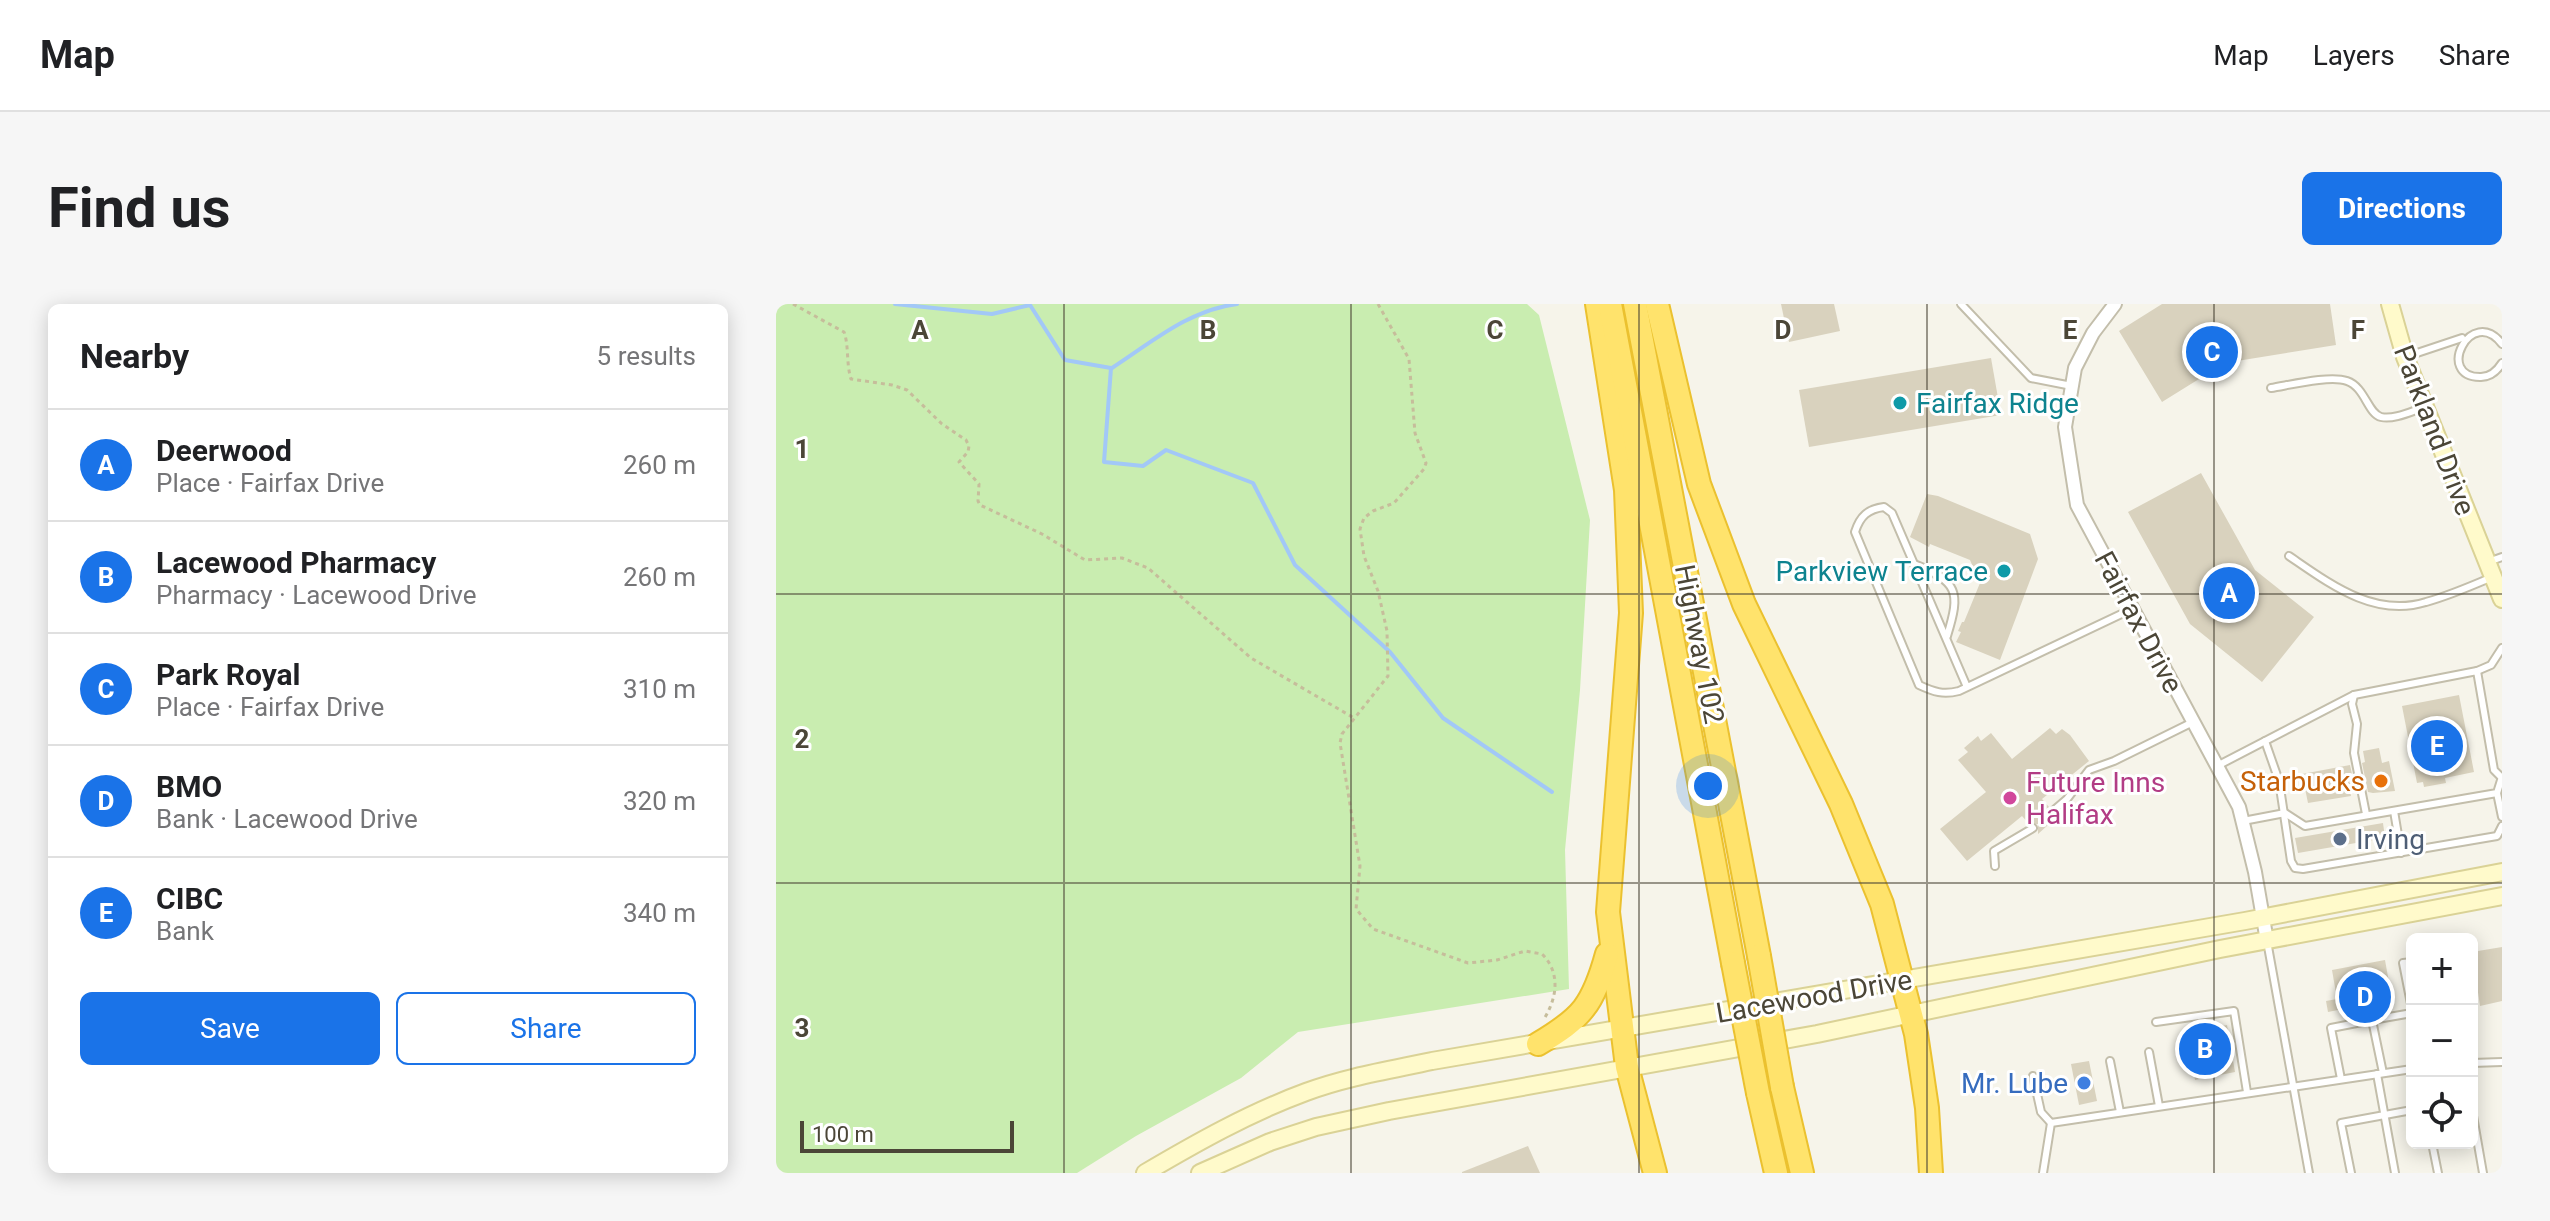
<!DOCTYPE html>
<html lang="en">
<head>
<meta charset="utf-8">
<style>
	body { margin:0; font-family:Roboto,sans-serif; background:#f6f6f6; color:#202124 }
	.controls { position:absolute; right:24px; bottom:24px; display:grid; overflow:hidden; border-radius:12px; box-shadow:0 4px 20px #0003 }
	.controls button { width:72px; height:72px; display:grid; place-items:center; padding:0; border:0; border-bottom:2px solid #e0e0e0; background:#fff; color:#202124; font:40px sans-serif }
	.scale { position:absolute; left:24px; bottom:20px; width:214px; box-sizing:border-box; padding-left:8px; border:4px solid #4b4637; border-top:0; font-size:22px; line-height:28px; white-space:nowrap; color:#4b4637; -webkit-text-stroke:6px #fff; paint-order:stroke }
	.you { position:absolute; left:932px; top:482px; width:28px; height:28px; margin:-20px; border:6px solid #fff; border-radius:50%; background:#1a73e8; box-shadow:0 0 0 12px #1a73e833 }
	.badge { display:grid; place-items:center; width:52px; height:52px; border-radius:50%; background:#1a73e8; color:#fff; font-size:26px; font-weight:700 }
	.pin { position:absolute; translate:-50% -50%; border:4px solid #fff; box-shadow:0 2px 8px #0006 }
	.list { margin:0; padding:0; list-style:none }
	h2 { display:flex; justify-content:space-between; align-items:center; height:104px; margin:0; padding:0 32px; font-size:34px }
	h2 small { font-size:26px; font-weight:400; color:#757577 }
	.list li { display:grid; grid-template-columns:52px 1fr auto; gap:24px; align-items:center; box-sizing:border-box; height:112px; padding:0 32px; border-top:2px solid #e0e0e0 }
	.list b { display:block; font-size:30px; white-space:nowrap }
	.list p { margin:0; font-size:26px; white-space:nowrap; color:#757577 }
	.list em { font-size:26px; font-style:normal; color:#757577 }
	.actions { display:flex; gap:16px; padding:24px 32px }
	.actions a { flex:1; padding:18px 0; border:2px solid #1a73e8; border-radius:12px; text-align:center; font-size:28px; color:#1a73e8 }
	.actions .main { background:#1a73e8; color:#fff }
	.icon { flex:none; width:44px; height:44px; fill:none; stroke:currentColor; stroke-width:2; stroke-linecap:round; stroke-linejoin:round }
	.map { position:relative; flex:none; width:1726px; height:869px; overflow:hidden; border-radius:12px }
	header { display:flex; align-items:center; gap:48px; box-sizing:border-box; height:112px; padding:0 40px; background:#fff; border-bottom:2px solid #e0e0e0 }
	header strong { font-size:38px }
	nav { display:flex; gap:44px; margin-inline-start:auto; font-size:28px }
	.intro { display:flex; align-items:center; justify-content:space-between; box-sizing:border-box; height:192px; padding:0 48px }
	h1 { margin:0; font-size:56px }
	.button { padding:20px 36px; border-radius:12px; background:#1a73e8; color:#fff; font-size:28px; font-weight:700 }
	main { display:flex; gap:48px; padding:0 48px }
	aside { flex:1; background:#fff; border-radius:12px; box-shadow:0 4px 20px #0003 }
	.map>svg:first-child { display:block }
	.green { fill:#c9edb0 }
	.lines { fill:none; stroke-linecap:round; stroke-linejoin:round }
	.stream { stroke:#a2c8f7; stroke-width:4 }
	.building { fill:#d9d2be }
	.lane-casing { stroke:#c3beab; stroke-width:10 }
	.street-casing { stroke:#c3beab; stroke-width:16 }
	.secondary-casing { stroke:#dad296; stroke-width:20 }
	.highway-casing { stroke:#ebc12f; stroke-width:26 }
	.path { stroke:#c6bd9b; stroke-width:3; stroke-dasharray:4 4; stroke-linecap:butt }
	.lane { stroke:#fff; stroke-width:6 }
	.street { stroke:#fff; stroke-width:12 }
	.secondary { stroke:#fffacb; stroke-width:16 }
	.highway { stroke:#ffe36c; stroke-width:22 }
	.highway-bridge-casing { stroke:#ebc12f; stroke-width:26; stroke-linecap:butt }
	.highway-bridge { stroke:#ffe36c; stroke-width:22 }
	.grid { fill:none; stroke:#4b4637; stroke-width:2; stroke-opacity:0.55 }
	.culture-dot { fill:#0f9aa8; stroke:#fff; stroke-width:3 }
	.food-dot { fill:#e8710a; stroke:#fff; stroke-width:3 }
	.hotel-dot { fill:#d1479c; stroke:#fff; stroke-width:3 }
	.service-dot { fill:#5c6f8a; stroke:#fff; stroke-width:3 }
	.shop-dot { fill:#3f7fe0; stroke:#fff; stroke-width:3 }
	.labels { text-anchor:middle; stroke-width:6; stroke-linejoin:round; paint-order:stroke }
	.culture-label { font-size:28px; fill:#0d838f; stroke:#fff; text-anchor:start }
	.street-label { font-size:28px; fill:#4b4637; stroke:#fff }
	.food-label { font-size:28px; fill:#c56008; stroke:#fff; text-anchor:end }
	.hotel-label { font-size:28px; fill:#b23c85; stroke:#fff; text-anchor:start }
	.service-label { font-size:28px; fill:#4e5e75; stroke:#fff; text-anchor:start }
	.shop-label { font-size:28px; fill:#366cbe; stroke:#fff; text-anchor:end }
	.grid-label { font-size:26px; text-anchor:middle; font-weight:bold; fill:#4b4637; stroke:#fff; stroke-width:6; stroke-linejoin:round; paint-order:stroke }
</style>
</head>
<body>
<header>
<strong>Map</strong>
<nav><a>Map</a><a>Layers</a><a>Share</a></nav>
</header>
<div class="intro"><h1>Find us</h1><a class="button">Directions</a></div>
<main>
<aside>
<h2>Nearby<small>5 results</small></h2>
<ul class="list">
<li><span class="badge">A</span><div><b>Deerwood</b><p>Place · Fairfax Drive</p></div><em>260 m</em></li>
<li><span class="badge">B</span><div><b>Lacewood Pharmacy</b><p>Pharmacy · Lacewood Drive</p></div><em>260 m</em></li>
<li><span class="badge">C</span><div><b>Park Royal</b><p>Place · Fairfax Drive</p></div><em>310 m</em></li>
<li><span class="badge">D</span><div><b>BMO</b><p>Bank · Lacewood Drive</p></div><em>320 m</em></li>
<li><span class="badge">E</span><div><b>CIBC</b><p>Bank</p></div><em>340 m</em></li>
</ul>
<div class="actions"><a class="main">Save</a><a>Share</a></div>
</aside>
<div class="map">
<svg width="1726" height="869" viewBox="0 0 1726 869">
	<rect width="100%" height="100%" fill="#f6f4ea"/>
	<!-- green -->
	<path class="green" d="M0,0H751L763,11L814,216L804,386L789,546L793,685L522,728L465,774L360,832L301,869H0Z"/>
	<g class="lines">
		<!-- stream -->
		<g class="stream">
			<path d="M119,0L216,10L254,1L289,56L335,64L328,158L367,162L390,146L477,179L519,261L614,348L667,414L776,488"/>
			<path d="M336,64C376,38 413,6 461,0"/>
		</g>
	</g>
	<!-- building -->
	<g class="building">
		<path d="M1005,0H1058L1064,27L1013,38Z"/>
		<path d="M1386,0H1554L1560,41L1461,57L1460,52L1386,98L1343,27Z"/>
		<path d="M1215,54L1225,111L1033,143L1023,86Z"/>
		<path d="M1425,169L1479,266L1538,313L1486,378L1414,320L1352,208Z"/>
		<path d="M1151,190L1162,192L1254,230L1262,255L1224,356L1180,338L1185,328L1182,327L1186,318H1188L1204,279L1194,256L1154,240L1153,243L1134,233Z"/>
		<path d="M1683,391L1698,468L1669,474L1670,479L1648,483L1647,478L1641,479L1626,402Z"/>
		<path d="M1274,424L1280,430L1286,425L1294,431L1313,457L1266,495L1273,503V511L1281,513L1262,530V520H1253L1246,512L1191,557L1164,525L1210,488L1182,456L1192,448L1188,444L1202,432L1205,437L1215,429L1236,455Z"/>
		<path d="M1603,444L1606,459L1613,457L1619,487L1597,489L1592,488L1586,459L1589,458L1587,447Z"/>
		<path d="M1574,461L1579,483L1573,481L1575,492L1532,499L1526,470Z"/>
		<path d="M1607,519L1609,534L1522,549L1519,534Z"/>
		<path d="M1726,643V697L1704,702L1696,648Z"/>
		<path d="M1609,656L1616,695L1552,708L1550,697L1561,695L1556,666Z"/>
		<path d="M1451,721L1459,768L1419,776L1410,729Z"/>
		<path d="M1313,757L1321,797L1303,801L1295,760Z"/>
		<path d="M752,842L764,869H686V868Z"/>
	</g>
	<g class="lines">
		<!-- lane casing -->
		<g class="lane-casing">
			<g id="lane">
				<path d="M1185,0L1255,74L1296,82"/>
				<path d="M1726,40C1695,0 1658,74 1705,73C1715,73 1721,67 1726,59"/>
				<path d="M1632,52L1686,34"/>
				<path d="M1495,84C1514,81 1554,71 1571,77C1589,83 1592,110 1605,113C1618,116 1636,107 1649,103"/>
				<path d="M1513,252C1554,280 1598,314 1650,298C1672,292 1693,283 1714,274"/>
				<path d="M1712,258L1726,253"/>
				<path d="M1138,260C1182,278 1185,287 1171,332"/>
				<path d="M1701,367L1715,361L1726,344"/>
				<path d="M1191,383L1116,209L1108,203C1092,205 1084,212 1079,228L1143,381C1158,388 1167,391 1183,387L1356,305"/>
				<path d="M1578,391L1576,400L1581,420L1578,449L1590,510"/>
				<path d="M1489,437L1503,477L1515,557L1519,564L1527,565L1721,532L1726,522"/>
				<path d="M1441,462L1578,391L1701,367L1718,466L1725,473"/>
				<path d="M1721,489L1726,513"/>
				<path d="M1277,507L1291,495L1313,466L1338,457L1417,418"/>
				<path d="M1618,507L1625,549"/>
				<path d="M1467,517L1509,509L1529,522L1721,489L1726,473"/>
				<path d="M1219,562L1218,547L1257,524"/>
				<path d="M1491,637L1533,869"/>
				<path d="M1636,658L1627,659L1636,705"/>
				<path d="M1596,716L1636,709"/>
				<path d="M1380,718L1458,707L1471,788"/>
				<path d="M1373,748L1383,802"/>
				<path d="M1334,757L1344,808"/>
				<path d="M1696,759L1726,758"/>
				<path d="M1601,770L1619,869"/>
				<path d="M1257,772L1265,808L1275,819"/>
				<path d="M1565,775L1555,724L1596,716L1607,769"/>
				<path d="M1696,806L1707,869"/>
				<path d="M1656,839L1662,869"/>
				<path d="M1267,869L1275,819L1636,765"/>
				<path d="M1575,869L1565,819L1636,806"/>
			</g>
		</g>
		<!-- street casing -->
		<g class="street-casing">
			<path id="street" d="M1339,0L1317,29L1299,64L1289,123L1301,201L1463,503L1479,568L1491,637"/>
		</g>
		<!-- secondary casing -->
		<g class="secondary-casing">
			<g id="secondary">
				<path d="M1614,0L1629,53L1726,295"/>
				<path d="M369,869C420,839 473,809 530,788C570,773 614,766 656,757L1469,617L1726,568"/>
				<path d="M424,869L494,838L540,823L613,807L1041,730L1444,645L1726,592"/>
			</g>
		</g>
		<!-- highway casing -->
		<g class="highway-casing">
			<g id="highway">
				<path d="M821,0L850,186L855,309L832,608L851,763L879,869"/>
				<path d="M834,0L957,659"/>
				<path d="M859,0L983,652"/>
				<path d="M881,0L923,180L968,300L1065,500L1106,600L1140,730L1151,804L1155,869"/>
				<path d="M762,740C806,714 817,701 831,650"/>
				<path d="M1006,783L1026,869"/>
				<path d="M982,789L1000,869"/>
			</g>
		</g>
		<!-- path -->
		<g class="path">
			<path d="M17,0L68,28C73,41 70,59 75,75L116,81L131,86L166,120L190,136L193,142L192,148L183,158L203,180L202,197L204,201L266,230L309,256L346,254L372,264L475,354L578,414"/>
			<path d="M602,0L633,55L639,129L650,159L648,165L618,199L597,207L588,214L584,225L588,252L602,287L611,327L612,372L566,430L564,439L584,562L580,605L597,625L692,659L721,656L749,647L766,650C785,669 781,694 768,715"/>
		</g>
		<!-- lane -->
		<use href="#lane" class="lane"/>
		<!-- street -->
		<use href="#street" class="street"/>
		<!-- secondary -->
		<use href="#secondary" class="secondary"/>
		<!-- highway -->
		<use href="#highway" class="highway"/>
		<!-- highway-bridge casing -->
		<g class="highway-bridge-casing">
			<g id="highway-bridge">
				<path d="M983,652L1006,783"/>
				<path d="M957,659L982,789"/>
			</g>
		</g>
		<!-- highway-bridge -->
		<use href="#highway-bridge" class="highway-bridge"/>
	</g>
	<!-- grid -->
	<path class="grid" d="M288,0V869M575,0V869M863,0V869M1151,0V869M1438,0V869M0,290H1726M0,579H1726"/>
	<!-- markers -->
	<g class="culture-dot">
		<circle cx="1124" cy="99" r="8"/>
		<circle cx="1228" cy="267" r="8"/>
	</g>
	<circle class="food-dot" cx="1605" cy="477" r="8"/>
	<circle class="hotel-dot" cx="1234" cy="494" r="8"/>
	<circle class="service-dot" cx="1564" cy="535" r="8"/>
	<circle class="shop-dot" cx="1308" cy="779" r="8"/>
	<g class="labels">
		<!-- culture labels -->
		<g class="culture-label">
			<text x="1140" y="109">Fairfax Ridge</text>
			<text x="1212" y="277" text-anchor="end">Parkview Terrace</text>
		</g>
		<!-- street labels -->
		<g class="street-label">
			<text transform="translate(1659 126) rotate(69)" y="10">Parkland Drive</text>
			<text transform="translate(1363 318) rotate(62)" y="10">Fairfax Drive</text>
			<text transform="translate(924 340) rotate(79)" y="10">Highway 102</text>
			<text transform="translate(1038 692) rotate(-10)" y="10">Lacewood Drive</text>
		</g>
		<!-- food labels -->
		<g class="food-label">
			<text x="1589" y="487">Starbucks</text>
		</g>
		<!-- hotel labels -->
		<g class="hotel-label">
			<text x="1250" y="488">Future Inns<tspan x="1250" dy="32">Halifax</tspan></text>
		</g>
		<!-- service labels -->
		<g class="service-label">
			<text x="1580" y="545">Irving</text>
		</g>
		<!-- shop labels -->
		<g class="shop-label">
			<text x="1292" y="789">Mr. Lube</text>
		</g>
	</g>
	<g class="grid-label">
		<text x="144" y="35">A</text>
		<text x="432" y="35">B</text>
		<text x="719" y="35">C</text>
		<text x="1007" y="35">D</text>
		<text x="1294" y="35">E</text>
		<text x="1582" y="35">F</text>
		<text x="26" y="154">1</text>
		<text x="26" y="444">2</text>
		<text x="26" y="733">3</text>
	</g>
</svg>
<div class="controls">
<button>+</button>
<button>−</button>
<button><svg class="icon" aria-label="locate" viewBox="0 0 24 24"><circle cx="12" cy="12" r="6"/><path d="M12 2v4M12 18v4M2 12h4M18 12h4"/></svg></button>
</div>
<div class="scale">100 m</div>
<div class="you"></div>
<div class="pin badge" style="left:1453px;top:289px">A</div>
<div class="pin badge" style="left:1429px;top:745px">B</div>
<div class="pin badge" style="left:1436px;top:48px">C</div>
<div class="pin badge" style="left:1589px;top:693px">D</div>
<div class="pin badge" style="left:1661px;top:442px">E</div>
</div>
</main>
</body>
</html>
